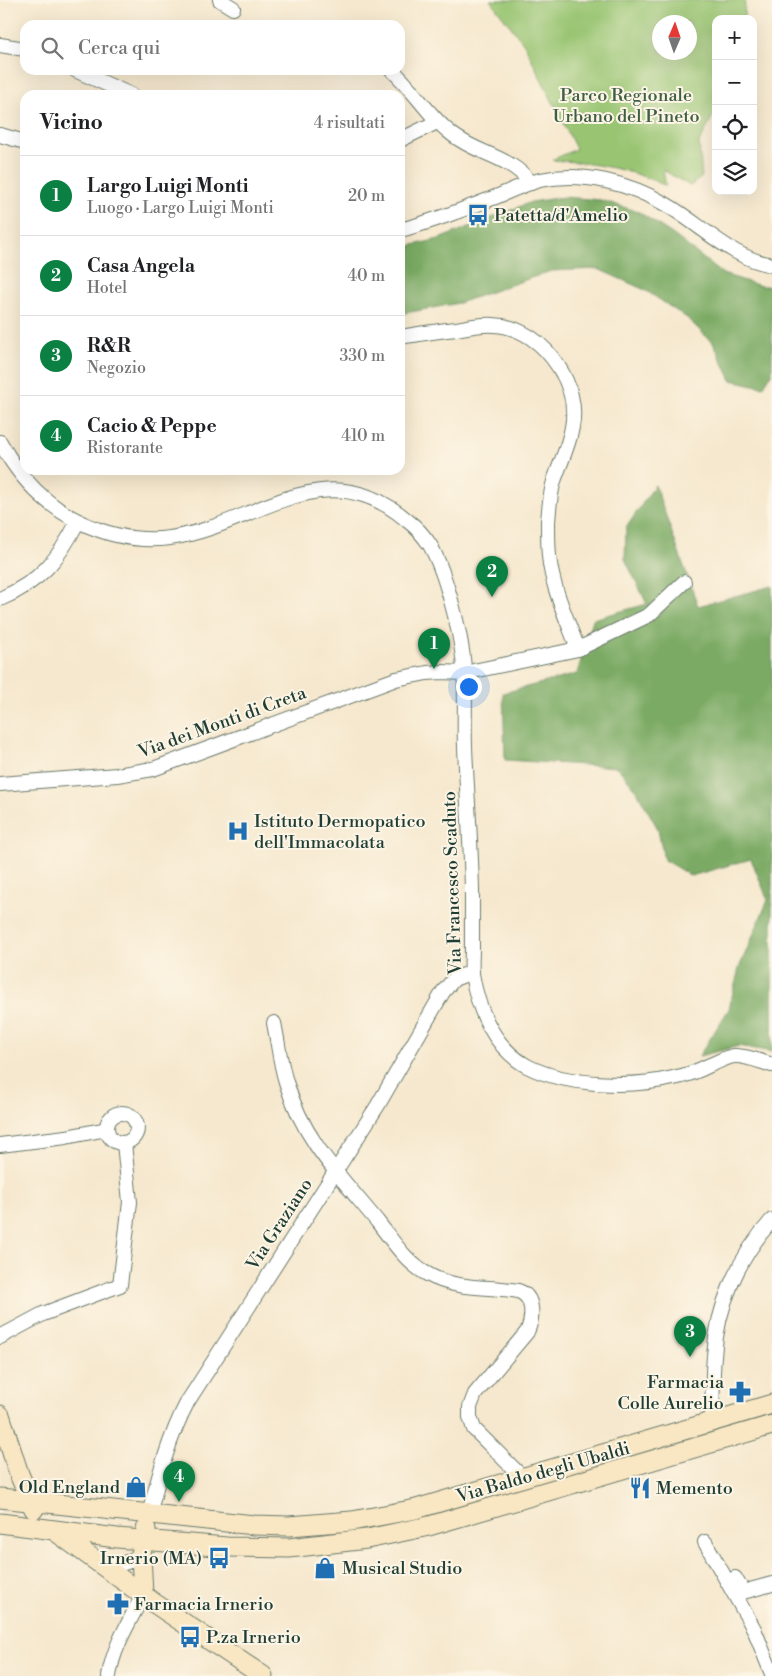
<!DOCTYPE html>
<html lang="it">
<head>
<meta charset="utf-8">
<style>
	body { margin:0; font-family:"Libre Bodoni",serif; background:#f2f2f2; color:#202124 }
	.controls { position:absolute; right:15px; top:15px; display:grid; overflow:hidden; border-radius:10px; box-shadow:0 5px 20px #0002 }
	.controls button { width:45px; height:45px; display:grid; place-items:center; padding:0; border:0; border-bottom:1px solid #e0e0e0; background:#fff; color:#202124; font:25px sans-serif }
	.compass { position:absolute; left:652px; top:15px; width:45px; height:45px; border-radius:50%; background:#fff; box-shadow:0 5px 20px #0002; rotate:2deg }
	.you { position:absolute; left:468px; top:686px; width:18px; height:18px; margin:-12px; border:4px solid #fff; border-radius:50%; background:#1a73e8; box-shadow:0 0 0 8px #1a73e833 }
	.badge { display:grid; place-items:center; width:32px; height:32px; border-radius:50%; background:#0b8043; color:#fff; font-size:16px; font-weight:700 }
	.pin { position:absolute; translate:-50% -41px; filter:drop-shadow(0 1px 2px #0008) }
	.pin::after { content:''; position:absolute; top:26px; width:18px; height:15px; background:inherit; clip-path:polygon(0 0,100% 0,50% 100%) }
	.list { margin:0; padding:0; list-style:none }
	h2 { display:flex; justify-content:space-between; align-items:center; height:65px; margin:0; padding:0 20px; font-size:21px }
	h2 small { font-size:16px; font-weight:400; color:#757577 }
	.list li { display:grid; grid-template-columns:32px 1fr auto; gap:15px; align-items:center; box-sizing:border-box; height:80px; padding:0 20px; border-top:1px solid #e0e0e0 }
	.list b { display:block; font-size:19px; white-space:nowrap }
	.list p { margin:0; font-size:16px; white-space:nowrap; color:#757577 }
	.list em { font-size:16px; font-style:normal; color:#757577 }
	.icon { flex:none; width:28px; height:28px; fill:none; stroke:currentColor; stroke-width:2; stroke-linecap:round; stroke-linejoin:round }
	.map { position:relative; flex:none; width:772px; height:1676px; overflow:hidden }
	.search { position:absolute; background:#fff; box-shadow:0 5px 20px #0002; left:20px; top:20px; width:385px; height:55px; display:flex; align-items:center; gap:12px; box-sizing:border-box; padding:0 18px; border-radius:15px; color:#757577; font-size:19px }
	.panel { position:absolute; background:#fff; box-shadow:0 5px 20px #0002; left:20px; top:90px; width:385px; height:385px; border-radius:15px }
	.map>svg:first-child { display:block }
	.green { fill:#99c572; stroke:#5c8153; fill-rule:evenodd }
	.forest { fill:#7aaa64; stroke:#4c744c }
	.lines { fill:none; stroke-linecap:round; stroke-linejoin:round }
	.street-casing { stroke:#6a796a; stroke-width:16 }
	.secondary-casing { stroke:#6a796a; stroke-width:21 }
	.street { stroke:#fff; stroke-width:14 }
	.secondary { stroke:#f9e7c3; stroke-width:19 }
	.labels { text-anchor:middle; stroke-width:4; stroke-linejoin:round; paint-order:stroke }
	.park-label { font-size:18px; fill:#3e5f44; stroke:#fcf5e5 }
	.poi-label { font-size:18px; fill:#1f3d34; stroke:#fcf5e5; text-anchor:start }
	.street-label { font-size:18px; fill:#1f3d34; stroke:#fcf5e5 }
</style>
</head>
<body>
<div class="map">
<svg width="772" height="1676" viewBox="0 0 772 1676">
	<rect width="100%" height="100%" fill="#fcf5e5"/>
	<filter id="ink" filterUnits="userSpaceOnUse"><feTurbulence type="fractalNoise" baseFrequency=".02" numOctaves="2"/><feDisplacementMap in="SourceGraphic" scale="10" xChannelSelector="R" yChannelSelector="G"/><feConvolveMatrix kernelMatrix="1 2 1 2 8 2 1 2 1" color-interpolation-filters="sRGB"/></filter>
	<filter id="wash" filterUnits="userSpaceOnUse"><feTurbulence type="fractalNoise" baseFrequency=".0096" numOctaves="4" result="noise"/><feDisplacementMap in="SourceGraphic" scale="20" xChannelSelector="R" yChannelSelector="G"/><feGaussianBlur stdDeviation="1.12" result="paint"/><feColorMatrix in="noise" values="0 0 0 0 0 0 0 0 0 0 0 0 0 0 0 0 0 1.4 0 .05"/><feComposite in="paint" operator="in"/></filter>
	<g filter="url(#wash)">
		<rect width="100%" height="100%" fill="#f6e8ce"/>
		<!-- green -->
		<path class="green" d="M490,0H745L744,19H716V110L699,143L702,177L690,186L663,170L666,186C629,168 592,163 552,160L576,149L524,44ZM660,22H690V52H660Z"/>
		<!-- forest -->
		<g class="forest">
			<path d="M564,197L601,200L639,212L675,236L723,274L761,286H772V373L763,387L731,380L714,344L687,318L645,290L598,269L551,271L459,303L400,314V248L439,239L531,202Z"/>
			<path d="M655,485L698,606L772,586V1052L739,1046L699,1056L729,1009L739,968L768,900L751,859L691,876L664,860L658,829L635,788L617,767L505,760L503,693L577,674L593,619L647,604L625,559L626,528Z"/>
		</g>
	</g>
	<g filter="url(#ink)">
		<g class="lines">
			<!-- street casing -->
			<g class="street-casing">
				<g id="street">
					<path d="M220,0L233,8"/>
					<path d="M0,45L25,49"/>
					<path d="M75,70L131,95"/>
					<path d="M392,70C414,90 429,117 453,135C479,155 510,156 531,183"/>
					<path d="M0,135L25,142"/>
					<path d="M400,140L437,122"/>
					<path d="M400,230C432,222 462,210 493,198C508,192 524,184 540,180C583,171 629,183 667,205C703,226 731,258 772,265"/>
					<path d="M400,337C419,334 437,331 456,329C468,327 481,324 494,325C521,326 544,344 558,366C570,384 576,406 572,427C569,446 560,463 554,481C550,494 549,508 548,522C548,533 548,545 549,556C552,588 567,619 578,649"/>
					<path d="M0,442C19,477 46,506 82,523C110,536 140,542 170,538C256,526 324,448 408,521C416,527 424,536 430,545C446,573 462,636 464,669C466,695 464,721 465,747C467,795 471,842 472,890C472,910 472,929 472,948C472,957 471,966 472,974C478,1010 494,1048 527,1066C566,1086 631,1088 673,1078C686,1076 698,1071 710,1065C718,1062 726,1057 734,1056C746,1055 761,1062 772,1065"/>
					<path d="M0,599C40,582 59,559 78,521"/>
					<path d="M0,784L117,775L153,769L396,679L427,673L442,672L464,673L578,649L649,615L684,582"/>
					<path d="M274,1023C278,1042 280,1063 286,1082C304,1141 339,1175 377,1221C392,1240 407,1264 429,1275C456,1290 489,1286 518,1291C535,1296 533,1319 527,1332L475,1394L470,1407V1417L474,1429L523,1478"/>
					<circle cx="122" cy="1128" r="15"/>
					<path d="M0,1145L66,1137L107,1129"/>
					<path d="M0,1337L43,1314L120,1285L130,1202L124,1143"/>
					<path d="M712,1422C713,1400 712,1378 714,1356C717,1306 738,1258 772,1220"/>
					<path d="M149,1515C159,1475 169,1437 188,1401L378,1105L443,992L454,979L472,972"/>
					<path d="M705,1542L754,1629L772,1674"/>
					<path d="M100,1563C117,1566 128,1564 141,1554"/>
					<path d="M735,1578L743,1592L772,1584"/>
					<path d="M109,1676C113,1647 130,1621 143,1595"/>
				</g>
			</g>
			<!-- secondary casing -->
			<g class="secondary-casing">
				<g id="secondary">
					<path d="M0,1415L19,1474L34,1509"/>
					<path d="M0,1498L254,1525L289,1526L352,1521L416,1509L772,1404"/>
					<path d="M0,1523L117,1538L227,1547L289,1548L367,1539L429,1526L772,1425"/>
					<path d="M55,1531L154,1603L263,1676"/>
					<path d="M143,1595L141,1554L146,1529"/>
				</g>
			</g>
			<!-- street -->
			<use href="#street" class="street"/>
			<!-- secondary -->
			<use href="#secondary" class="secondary"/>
		</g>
	</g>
	<!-- icons -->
	<defs>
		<g id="bus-bare" transform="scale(1.725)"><path d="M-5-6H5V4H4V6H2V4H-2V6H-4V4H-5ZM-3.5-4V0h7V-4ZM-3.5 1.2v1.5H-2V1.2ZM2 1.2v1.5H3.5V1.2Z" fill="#1f6fb2" stroke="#fcf5e5" stroke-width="2.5" paint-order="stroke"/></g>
		<g id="hospital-bare" transform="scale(1.725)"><path d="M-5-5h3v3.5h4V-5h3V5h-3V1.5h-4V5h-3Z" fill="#1f6fb2" stroke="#fcf5e5" stroke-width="2.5" paint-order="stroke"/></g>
		<g id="pharmacy-bare" transform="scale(1.725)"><path d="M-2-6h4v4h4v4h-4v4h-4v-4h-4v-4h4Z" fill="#1f6fb2" stroke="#fcf5e5" stroke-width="2.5" paint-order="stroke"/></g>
		<g id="shop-bare" transform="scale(1.725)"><path d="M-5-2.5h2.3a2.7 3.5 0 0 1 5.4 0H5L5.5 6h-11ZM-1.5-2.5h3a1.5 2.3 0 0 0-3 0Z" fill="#1f6fb2" stroke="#fcf5e5" stroke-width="2.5" paint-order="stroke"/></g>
		<g id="restaurant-bare" transform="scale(1.725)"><path d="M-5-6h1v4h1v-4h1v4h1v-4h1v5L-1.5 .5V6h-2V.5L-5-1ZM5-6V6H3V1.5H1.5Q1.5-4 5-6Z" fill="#1f6fb2" stroke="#fcf5e5" stroke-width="2.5" paint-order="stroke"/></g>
	</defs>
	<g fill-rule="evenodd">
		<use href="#bus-bare" x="478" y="215"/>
		<use href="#hospital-bare" x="238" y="831"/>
		<use href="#pharmacy-bare" x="740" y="1392"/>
		<use href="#shop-bare" x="136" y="1487"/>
		<use href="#restaurant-bare" x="640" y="1488"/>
		<use href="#bus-bare" x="219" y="1558"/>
		<use href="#shop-bare" x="325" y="1568"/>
		<use href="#pharmacy-bare" x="118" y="1604"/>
		<use href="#bus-bare" x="190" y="1637"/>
	</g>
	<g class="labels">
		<!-- park labels -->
		<g class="park-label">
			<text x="626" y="101">Parco Regionale<tspan x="626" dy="21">Urbano del Pineto</tspan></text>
		</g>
		<!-- poi labels -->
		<g class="poi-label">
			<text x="494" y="221">Patetta/d'Amelio</text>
			<text x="254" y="827">Istituto Dermopatico<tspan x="254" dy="21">dell'Immacolata</tspan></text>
			<text x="724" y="1388" text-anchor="end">Farmacia<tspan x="724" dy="21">Colle Aurelio</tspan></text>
			<text x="120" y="1493" text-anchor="end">Old England</text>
			<text x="656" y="1494">Memento</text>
			<text x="202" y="1564" text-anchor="end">Irnerio (MA)</text>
			<text x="342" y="1574">Musical Studio</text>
			<text x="134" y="1610">Farmacia Irnerio</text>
			<text x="206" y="1643">P.za Irnerio</text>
		</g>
		<!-- street labels -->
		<g class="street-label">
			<text transform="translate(222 722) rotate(-20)" y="6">Via dei Monti di Creta</text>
			<text transform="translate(452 883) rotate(-92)" y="6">Via Francesco Scaduto</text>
			<text transform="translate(279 1224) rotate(-57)" y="6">Via Graziano</text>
			<text transform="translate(543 1472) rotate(-16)" y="6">Via Baldo degli Ubaldi</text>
		</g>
	</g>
</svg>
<div class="controls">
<button>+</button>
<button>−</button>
<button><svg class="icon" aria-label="locate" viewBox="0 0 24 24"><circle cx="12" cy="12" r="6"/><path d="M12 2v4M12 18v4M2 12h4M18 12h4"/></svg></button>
<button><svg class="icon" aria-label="layers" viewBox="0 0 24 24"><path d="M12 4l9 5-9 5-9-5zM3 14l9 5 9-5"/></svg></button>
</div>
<svg class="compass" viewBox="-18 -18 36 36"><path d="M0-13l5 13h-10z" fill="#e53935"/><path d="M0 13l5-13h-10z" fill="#757577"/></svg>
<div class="you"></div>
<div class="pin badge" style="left:434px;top:669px">1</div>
<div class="pin badge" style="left:492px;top:597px">2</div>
<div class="pin badge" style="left:690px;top:1357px">3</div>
<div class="pin badge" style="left:179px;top:1502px">4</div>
<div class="search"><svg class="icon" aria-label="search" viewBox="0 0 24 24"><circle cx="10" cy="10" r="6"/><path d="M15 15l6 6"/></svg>Cerca qui</div>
<section class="panel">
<h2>Vicino<small>4 risultati</small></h2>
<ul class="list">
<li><span class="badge">1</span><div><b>Largo Luigi Monti</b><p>Luogo · Largo Luigi Monti</p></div><em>20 m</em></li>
<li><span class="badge">2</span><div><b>Casa Angela</b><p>Hotel</p></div><em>40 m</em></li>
<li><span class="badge">3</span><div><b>R&amp;R</b><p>Negozio</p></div><em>330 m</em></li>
<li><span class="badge">4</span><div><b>Cacio &amp; Peppe</b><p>Ristorante</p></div><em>410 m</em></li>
</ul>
</section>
</div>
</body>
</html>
